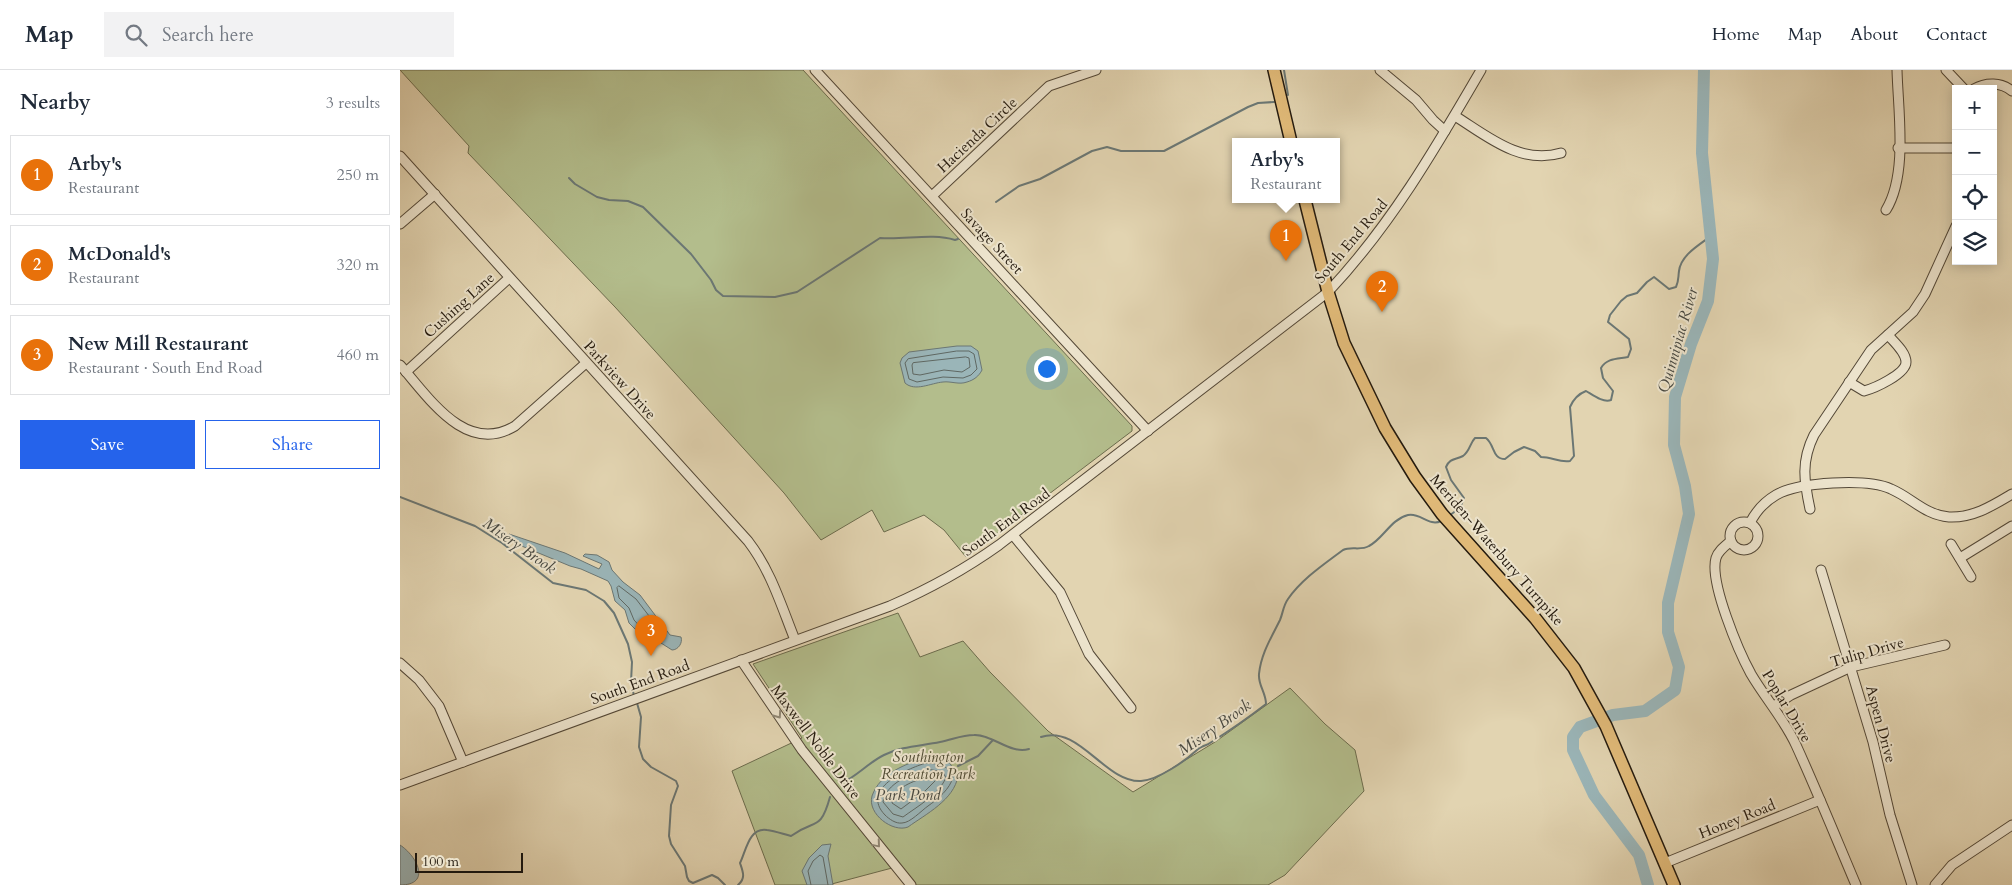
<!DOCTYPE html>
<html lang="en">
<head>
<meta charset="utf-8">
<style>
	body { margin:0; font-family:Cardo,serif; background:#f2f2f3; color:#1f2937 }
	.controls { position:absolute; right:15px; top:15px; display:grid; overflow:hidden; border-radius:0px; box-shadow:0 2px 12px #0003 }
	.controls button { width:45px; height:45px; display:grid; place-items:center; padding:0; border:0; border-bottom:1px solid #e0e1e3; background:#fff; color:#1f2937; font:25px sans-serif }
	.scale { position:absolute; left:15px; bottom:12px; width:108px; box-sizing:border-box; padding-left:5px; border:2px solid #241a0e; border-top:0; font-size:14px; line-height:18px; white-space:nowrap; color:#241a0e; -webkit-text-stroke:4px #ece3cc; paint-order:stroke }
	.you { position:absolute; left:646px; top:298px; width:18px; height:18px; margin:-12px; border:4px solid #fff; border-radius:50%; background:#1a73e8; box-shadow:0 0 0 8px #1a73e833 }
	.badge { display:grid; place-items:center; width:32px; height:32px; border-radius:50%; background:#2563eb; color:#fff; font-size:16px; font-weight:700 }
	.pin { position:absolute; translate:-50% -41px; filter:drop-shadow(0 1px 2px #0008) }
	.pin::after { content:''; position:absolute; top:26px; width:18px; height:15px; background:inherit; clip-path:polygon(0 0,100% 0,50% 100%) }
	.popup { position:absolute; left:832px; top:68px; width:108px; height:65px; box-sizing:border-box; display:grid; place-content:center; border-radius:0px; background:#fff; filter:drop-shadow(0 1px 4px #0005); font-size:16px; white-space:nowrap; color:#747a83 }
	.popup b { font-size:19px; color:#1f2937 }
	.popup::after { content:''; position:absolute; left:50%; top:100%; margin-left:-10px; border:10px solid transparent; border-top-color:#fff }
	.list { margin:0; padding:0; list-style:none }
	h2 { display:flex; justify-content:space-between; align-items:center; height:65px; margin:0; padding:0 20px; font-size:21px }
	h2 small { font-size:16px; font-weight:400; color:#747a83 }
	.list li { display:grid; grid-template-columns:32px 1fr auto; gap:15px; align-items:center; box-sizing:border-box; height:80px; margin:0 10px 10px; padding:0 10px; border:1px solid #e0e1e3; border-radius:0px }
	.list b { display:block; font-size:19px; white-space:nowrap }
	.list p { margin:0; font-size:16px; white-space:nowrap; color:#747a83 }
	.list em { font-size:16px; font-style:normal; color:#747a83 }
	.actions { display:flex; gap:10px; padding:15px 20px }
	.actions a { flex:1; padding:11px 0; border:1px solid #2563eb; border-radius:0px; text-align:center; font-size:18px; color:#2563eb }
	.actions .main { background:#2563eb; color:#fff }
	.icon { flex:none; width:28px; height:28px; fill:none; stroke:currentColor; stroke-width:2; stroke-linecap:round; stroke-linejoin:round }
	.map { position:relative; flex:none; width:1612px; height:815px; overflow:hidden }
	header { display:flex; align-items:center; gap:30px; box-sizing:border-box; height:70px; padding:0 25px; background:#fff; border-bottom:1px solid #e0e1e3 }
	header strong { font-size:24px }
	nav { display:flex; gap:28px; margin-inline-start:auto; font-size:18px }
	.search { width:350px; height:45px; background:#f2f2f3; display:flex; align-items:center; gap:12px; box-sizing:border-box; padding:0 18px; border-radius:0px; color:#747a83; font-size:19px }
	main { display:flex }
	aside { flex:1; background:#fff }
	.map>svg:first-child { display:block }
	.green { fill:#b3bd8c; stroke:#6c6c4d }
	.water { fill:#9ab5b8; stroke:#6b7774 }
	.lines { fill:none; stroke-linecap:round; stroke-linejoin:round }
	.shore { stroke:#5f6863; stroke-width:1 }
	.stream { stroke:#6b7774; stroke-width:2 }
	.river { stroke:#9ab5b8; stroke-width:12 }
	.minor-casing { stroke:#544837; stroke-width:11 }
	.major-casing { stroke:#241a0e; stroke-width:14 }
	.minor { stroke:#ece3cc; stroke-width:9 }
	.major { stroke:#e1ba78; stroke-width:11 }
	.oneway { stroke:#928976 }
	.labels { text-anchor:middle; stroke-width:4; stroke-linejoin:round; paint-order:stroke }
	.street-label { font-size:15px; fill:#241a0e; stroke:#ece3cc }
	.park-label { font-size:15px; font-style:italic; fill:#4f4b34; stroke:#ece3cc }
	.water-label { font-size:16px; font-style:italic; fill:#474841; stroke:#ece3cc }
</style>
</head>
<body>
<header>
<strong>Map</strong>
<div class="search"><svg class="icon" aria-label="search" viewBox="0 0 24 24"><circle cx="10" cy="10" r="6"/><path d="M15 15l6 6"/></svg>Search here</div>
<nav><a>Home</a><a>Map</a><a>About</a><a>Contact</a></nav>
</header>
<main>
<aside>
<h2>Nearby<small>3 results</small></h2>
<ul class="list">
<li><span class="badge" style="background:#e8710a">1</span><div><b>Arby's</b><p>Restaurant</p></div><em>250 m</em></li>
<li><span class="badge" style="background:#e8710a">2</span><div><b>McDonald's</b><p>Restaurant</p></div><em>320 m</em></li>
<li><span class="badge" style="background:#e8710a">3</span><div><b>New Mill Restaurant</b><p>Restaurant · South End Road</p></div><em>460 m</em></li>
</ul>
<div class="actions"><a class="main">Save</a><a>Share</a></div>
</aside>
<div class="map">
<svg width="1612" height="815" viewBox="0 0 1612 815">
	<rect width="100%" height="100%" fill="#e2d4b1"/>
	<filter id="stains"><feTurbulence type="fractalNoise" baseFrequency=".004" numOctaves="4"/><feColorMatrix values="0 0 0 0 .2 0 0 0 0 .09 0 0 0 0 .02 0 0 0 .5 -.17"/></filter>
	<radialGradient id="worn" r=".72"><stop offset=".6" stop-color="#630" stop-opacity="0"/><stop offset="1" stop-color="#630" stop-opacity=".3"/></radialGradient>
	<!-- green -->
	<g class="green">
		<path d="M0,0H403L732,356V361L566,487L544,460L524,445L484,462L472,440L421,470L384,423L215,237L68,83L69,76Z"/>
		<path d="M498,543L520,587L563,571L590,602L648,661L733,722L815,672L890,618L925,654L955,680L964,721L885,805L868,815H506L492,798L428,815H375L332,701L402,668L353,594Z"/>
	</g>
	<!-- water -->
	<g class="water">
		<path d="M557,276H571L578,281L582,300C579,306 574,310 567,312C559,315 551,311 543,312C531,313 515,322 505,313L500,293L502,288L509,282Z"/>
		<path d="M109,464L165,483L199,499L202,494L183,486L185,484L197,485L209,492L212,500L223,512L240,525L270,565L281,567C283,573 278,580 272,580L261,573L258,568L264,564L262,561L244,568L229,553L225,540L215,531L211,516L208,511L181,499L170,496L112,472L108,466Z"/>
		<path d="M525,688L549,692L558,706C554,730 526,744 508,757C493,763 467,744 472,726C480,703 506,694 525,688Z"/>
		<path d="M431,774L428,786L433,815H407L402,801L409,788L422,775Z"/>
		<path d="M0,775C17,786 32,815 0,815Z"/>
	</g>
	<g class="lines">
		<!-- shore -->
		<g class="shore">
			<path d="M557,281H569L574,284L577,299L571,305L563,308L543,307L517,312L509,309L505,293L508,289Z"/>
			<path d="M566,287L569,288L570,297L562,302L544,300L520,305L513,304L512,295L513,293Z"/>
			<path d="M219,516L236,529L256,555V558L246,563L234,550L229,538L219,528L217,518Z"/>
			<path d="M526,693C539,694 547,694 553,707C550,719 538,729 528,736C521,741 510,753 502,753C496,754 489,749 485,745C460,719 506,699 526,693Z"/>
			<path d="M527,699L543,702L546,708C538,725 518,736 503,747L493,744L483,732C486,713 511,704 527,699Z"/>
			<path d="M527,707H534L536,710L525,721L501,739L492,733C494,717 514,711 527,707Z"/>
			<path d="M411,815L408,801L413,791L420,785L423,787L428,815"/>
		</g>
		<!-- stream -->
		<g class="stream">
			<path d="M884,0L888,25"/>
			<path d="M169,108L175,114L197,127L209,130L228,131L243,137L291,184L311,210L316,220L323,226L375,227L397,222L480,168C505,170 532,163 555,170L558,169"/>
			<path d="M596,132L619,116L640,109L692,81L707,77L721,81H764L848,37L858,33L874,32"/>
			<path d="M0,427L75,456L102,473L153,513L186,520L204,531L214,543L228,574L232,592L231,612L234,626"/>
			<path d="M1050,445L1060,438L1064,428L1051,410L1046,397C1050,388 1055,390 1063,386C1070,381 1070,373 1075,368H1086C1095,375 1092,389 1105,389L1114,382L1124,377L1135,381L1141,387C1152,387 1160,393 1170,391L1174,386L1170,337C1173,330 1178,324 1186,321C1193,325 1203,333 1211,330L1213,321L1203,308L1201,298C1207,288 1217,289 1228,287L1231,279L1229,269L1208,252L1210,245L1221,231L1227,226L1237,223L1247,212L1254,207L1269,219L1276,217C1279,210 1278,208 1279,201C1281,185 1299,175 1311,166"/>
			<path d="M105,475L104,469L108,466"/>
			<path d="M237,633L241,647L239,677L243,689L251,697L276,711L278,716L271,735L269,766L271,774L285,796L287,807L289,811L293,813L312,805L318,808L325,815"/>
			<path d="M641,667C679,654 705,713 741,711C758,710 785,691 797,680C800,676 806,676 810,673C829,661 848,648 866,634C866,623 858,615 859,604C861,584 871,568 880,550C883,543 883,536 888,529C902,509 923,495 943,480C951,476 961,481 969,476C983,469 991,449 1008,445C1020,442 1029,457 1041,451"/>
			<path d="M558,696L578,686L593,670"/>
			<path d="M442,713C457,706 468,693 484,685C502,676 521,676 540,672C552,670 561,665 574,665C592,664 611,685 629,679"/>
			<path d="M338,815C346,808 343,802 340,793C346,781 349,757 367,760C375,761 383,764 391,766C415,748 420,763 430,727"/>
		</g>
		<!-- river -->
		<path class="river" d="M1248,815L1239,785L1194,725L1173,680V667L1180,657L1213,645L1245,641L1275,620L1279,597L1268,562V533L1289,444L1285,416L1274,375L1275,327L1291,274L1308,231L1313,189L1302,83L1304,0"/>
		<!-- minor casing -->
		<g class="minor-casing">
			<g id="minor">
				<path d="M415,0L748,361"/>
				<path d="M980,0L1016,30L1033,50L1045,61"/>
				<path d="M1546,0L1564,19"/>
				<path d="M1574,19C1586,12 1601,12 1612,21"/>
				<path d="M1055,46C1087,66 1120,95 1161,83"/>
				<path d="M1498,78H1556"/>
				<path d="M0,86L348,471C371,501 381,535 395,570"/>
				<path d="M532,126L649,16L696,0"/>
				<path d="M1486,140C1508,104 1498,41 1497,0"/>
				<path d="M0,154L35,124"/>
				<path d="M0,295C28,326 65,386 115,356L186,293"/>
				<path d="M6,302L109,208"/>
				<path d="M1449,312L1464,321C1475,318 1506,304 1506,292C1506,282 1494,272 1488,265"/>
				<path d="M1410,439C1404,411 1401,391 1414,365L1471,280L1513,242L1525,224L1556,156"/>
				<circle cx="1344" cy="466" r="14"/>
				<path d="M1350,453C1356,441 1364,432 1376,425C1398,412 1467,408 1491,419C1512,428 1525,445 1549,447C1573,448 1592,436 1612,424"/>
				<path d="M613,465L660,522L689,584L731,638"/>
				<path d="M1331,471C1325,476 1318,481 1316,488C1309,512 1339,582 1351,604C1365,628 1384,649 1396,675C1417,721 1436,768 1456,815"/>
				<path d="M1551,474L1571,507"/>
				<path d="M1560,488L1612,456"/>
				<path d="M1421,500L1473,672L1490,745L1512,815"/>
				<path d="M341,590L402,680L511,815"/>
				<path d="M0,593L19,610L39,636L63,692"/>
				<path d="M1374,636L1391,625L1451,597L1545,575"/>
				<path d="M0,715L490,536C529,519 564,500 599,475L928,222C991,155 1035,79 1081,0"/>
				<path d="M1265,793L1420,730"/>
				<path d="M1535,815L1552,795L1612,755"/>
			</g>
		</g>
		<!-- major casing -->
		<g class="major-casing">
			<g id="major">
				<path d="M874,0L891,72"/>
				<path d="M905,130L928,222L944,273L985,358L1015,407L1042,444L1135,548L1174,598L1206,656L1274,815"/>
			</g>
		</g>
		<!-- minor -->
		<use href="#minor" class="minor"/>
		<!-- major -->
		<use href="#major" class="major"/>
	</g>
	<!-- one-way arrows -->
	<defs><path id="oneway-chevron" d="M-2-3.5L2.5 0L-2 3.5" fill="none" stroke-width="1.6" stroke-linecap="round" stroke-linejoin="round" transform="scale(1.25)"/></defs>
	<g class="oneway">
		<use href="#oneway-chevron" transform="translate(378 645) rotate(55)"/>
		<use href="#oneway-chevron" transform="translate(477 774) rotate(50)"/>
	</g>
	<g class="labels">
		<!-- street labels -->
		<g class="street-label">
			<text transform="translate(577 65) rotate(-43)" y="5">Hacienda Circle</text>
			<text transform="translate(592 171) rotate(47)" y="5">Savage Street</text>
			<text transform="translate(951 171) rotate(-50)" y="5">South End Road</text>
			<text transform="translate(59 235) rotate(-42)" y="5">Cushing Lane</text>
			<text transform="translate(220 310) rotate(48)" y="5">Parkview Drive</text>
			<text transform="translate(606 452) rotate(-36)" y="5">South End Road</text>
			<text transform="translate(1097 480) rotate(49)" y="5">Meriden-Waterbury Turnpike</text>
			<text transform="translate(1467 582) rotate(-16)" y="5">Tulip Drive</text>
			<text transform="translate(240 612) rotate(-20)" y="5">South End Road</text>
			<text transform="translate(1387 636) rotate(59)" y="5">Poplar Drive</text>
			<text transform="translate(1481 654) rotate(75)" y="5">Aspen Drive</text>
			<text transform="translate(416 672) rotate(53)" y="5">Maxwell Noble Drive</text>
			<text transform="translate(1337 749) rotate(-22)" y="5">Honey Road</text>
		</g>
		<!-- park labels -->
		<g class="park-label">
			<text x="528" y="692">Southington<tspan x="528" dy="17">Recreation Park</tspan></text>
		</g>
		<!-- water labels -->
		<g class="water-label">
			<text transform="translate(1277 270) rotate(-74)" y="6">Quinnipiac River</text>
			<text transform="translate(120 475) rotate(35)" y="6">Misery Brook</text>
			<text transform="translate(814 657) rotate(-35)" y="6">Misery Brook</text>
			<text x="508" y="730">Park Pond</text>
		</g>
	</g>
	<rect width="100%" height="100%" filter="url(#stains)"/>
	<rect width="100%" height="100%" fill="url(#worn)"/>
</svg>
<div class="controls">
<button>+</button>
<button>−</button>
<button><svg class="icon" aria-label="locate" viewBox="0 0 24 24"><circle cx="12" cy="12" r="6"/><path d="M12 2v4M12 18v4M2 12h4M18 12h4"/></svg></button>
<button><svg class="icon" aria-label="layers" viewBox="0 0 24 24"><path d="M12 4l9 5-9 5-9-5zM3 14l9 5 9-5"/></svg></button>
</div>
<div class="scale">100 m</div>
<div class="you"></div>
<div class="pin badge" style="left:886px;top:191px;background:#e8710a">1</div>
<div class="popup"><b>Arby's</b>Restaurant</div>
<div class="pin badge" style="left:982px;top:242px;background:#e8710a">2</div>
<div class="pin badge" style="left:251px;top:586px;background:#e8710a">3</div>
</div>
</main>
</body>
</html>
